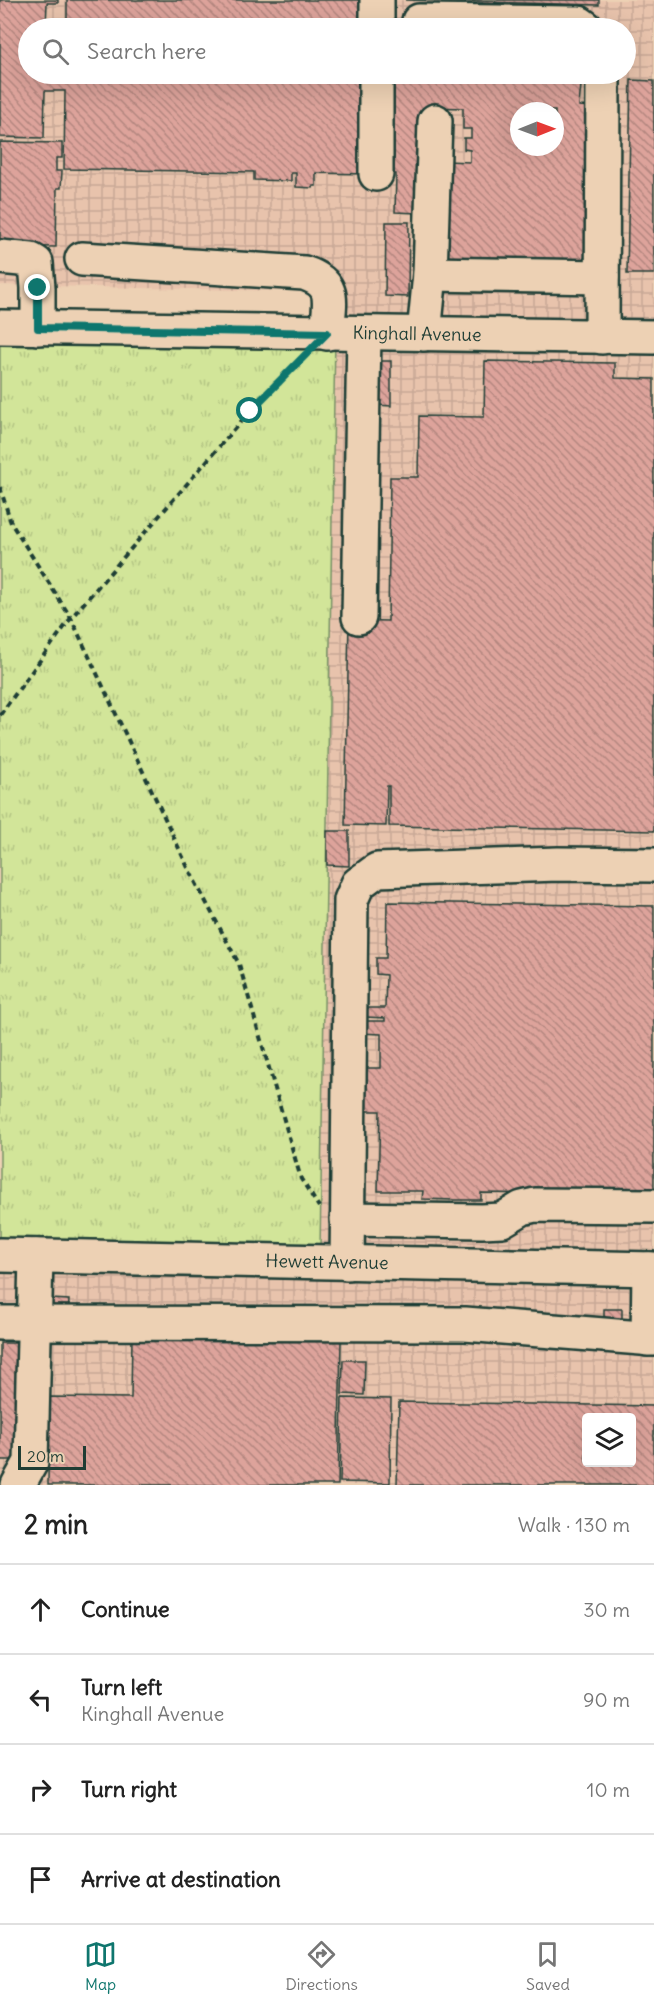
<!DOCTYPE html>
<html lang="en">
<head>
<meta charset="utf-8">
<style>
	body { margin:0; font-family:Delius,sans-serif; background:#f6f6f6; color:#222 }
	.controls { position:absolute; right:18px; bottom:18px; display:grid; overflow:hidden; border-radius:6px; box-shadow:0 6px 24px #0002 }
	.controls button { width:54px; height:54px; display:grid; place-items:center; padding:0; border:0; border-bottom:2px solid #e0e0e0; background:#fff; color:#222; font:30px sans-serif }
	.compass { position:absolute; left:510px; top:102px; width:54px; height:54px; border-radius:50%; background:#fff; box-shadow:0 6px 24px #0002; rotate:89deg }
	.scale { position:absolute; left:18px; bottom:15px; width:68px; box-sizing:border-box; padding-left:6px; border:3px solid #1f3d34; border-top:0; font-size:16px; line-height:21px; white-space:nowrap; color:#1f3d34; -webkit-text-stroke:4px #edd1b4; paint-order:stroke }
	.stop { position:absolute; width:18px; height:18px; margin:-14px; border:4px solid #0f766e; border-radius:50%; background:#fff }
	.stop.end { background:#0f766e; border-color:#fff; box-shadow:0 2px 6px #0008 }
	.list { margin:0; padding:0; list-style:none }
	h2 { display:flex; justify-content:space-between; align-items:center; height:78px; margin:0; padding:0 24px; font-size:26px }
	h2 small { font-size:20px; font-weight:400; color:#767676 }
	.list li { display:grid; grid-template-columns:39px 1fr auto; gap:18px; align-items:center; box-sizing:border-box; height:90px; padding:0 24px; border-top:2px solid #e0e0e0 }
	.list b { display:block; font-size:22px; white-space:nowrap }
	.list p { margin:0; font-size:20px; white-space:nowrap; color:#767676 }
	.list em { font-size:20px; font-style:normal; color:#767676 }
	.icon { flex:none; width:33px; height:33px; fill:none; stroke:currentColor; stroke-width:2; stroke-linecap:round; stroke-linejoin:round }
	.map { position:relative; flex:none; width:654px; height:1485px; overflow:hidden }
	.search { position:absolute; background:#fff; box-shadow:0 6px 24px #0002; left:18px; right:18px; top:18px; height:66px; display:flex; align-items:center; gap:15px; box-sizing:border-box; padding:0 21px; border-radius:33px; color:#767676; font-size:22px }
	.sheet { height:438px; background:#fff }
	nav { display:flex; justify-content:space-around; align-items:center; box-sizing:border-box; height:84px; border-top:2px solid #e0e0e0; background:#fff; font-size:16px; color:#767676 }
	nav a { display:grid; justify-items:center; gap:3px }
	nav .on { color:#0f766e }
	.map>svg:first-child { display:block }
	.industrial { fill:url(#industrial-grid); fill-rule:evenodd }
	.grass { fill:url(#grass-tufts); stroke:#789166; stroke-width:1.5 }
	.building { fill:url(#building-back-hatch); stroke:#1f3d34; stroke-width:1.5; fill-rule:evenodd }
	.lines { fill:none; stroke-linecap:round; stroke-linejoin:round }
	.minor-casing { stroke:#1f3d34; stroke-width:38 }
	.path { stroke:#1f3d34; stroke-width:4; stroke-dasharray:6 4.5; stroke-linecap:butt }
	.minor { stroke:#edd1b4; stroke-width:33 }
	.route { stroke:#0f766e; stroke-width:8 }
	.labels { text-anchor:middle; stroke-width:5; stroke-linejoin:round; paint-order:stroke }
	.street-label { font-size:18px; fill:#1f3d34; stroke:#edd1b4 }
</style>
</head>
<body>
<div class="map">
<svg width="654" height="1485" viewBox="0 0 654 1485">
	<defs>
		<pattern id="industrial-grid" width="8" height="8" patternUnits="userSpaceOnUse" patternTransform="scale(1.5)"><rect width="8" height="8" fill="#e8c3ac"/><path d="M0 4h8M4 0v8" fill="none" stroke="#c7a895"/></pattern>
		<pattern id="grass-tufts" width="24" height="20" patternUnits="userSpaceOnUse" patternTransform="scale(1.5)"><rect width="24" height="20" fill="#d2e599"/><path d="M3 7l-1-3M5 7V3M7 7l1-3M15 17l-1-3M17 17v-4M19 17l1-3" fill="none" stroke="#b4c584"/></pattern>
		<pattern id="building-back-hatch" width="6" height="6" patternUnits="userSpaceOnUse" patternTransform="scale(1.5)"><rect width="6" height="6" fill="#dda39b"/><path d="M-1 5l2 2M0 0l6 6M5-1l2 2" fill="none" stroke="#b3867f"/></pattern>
	</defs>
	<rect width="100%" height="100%" fill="#edd1b4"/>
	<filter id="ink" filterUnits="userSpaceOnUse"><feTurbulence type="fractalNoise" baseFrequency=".0167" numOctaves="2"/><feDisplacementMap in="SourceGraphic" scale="12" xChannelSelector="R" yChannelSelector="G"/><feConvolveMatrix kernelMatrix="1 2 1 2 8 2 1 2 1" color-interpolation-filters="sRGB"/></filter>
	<g filter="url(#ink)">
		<!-- industrial -->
		<path class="industrial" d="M0,0H654V1485H0V1255L335,292L0,285ZM28,28H626V74H28ZM519,111H555V147H519ZM586,1418H632V1462H586Z"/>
		<!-- grass -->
		<path class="grass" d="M0,333L335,337L320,1249L0,1244Z"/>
		<!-- building -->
		<g class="building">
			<path d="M0,0H58V3H47L46,27H61V20H67V0H371L370,28H28V74H370L368,174L316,173V186H313V188L296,187V173H291V181L254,180V172L64,169L65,91H45L44,138L0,137Z"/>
			<path d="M406,0H599V5Z"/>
			<path d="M388,74H582L579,106L599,107L597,260L497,258V261L445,260L447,161L470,162V150L464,149V138H471V129H463V108L428,107V121L418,120L417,213L395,212L396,174H386ZM519,111H555V147H519Z"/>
			<path d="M631,80L654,81V274H627Z"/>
			<path d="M0,142L62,143V158H56V171H62L61,188H57L56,247L0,246Z"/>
			<path d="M386,222H409L408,297L385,296Z"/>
			<path d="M378,361H391V406L377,405Z"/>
			<path d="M485,361L615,363V378L654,379V831L389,826V786H387L386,826L345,825L349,620L388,621L390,477H418L419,416L484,417Z"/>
			<path d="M327,831H349V866L327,865Z"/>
			<path d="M387,902L654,906V1196L481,1193V1200H454L422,1199L423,1191H378L380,1111H360L361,1068H381V1034L359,1033V1021H385V1018L366,1017L367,1008H385L386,975L376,974V958H386Z"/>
			<path d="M51,1299L69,1300L68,1316H51Z"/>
			<rect x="604" y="1309" width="18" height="15"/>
			<path d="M132,1337L341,1341L338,1485H48L49,1397L131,1398Z"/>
			<path d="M0,1343H19L21,1460H0Z"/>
			<path d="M343,1360H365L364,1395L342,1394Z"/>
			<path d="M342,1398L391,1399L390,1483L340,1482Z"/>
			<path d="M399,1402L654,1406V1485H397ZM586,1418H632V1462H586Z"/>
		</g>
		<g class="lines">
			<!-- minor casing -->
			<g class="minor-casing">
				<g id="minor">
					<path d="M419,21L569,23H579L586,28"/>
					<path d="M377,28V0"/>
					<path d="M376,174V74"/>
					<path d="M0,257L31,260L36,263L38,288V328"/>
					<path d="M82,259L304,273C338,284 329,303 327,333"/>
					<path d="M430,274L602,277"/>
					<path d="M0,327L654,337"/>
					<path d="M424,334L430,274L435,121"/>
					<path d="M602,337L603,74"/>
					<path d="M359,617L364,333"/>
					<path d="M347,1219L482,1221L502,1220L522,1208L535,1205L654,1206"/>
					<path d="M0,1255L654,1269"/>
					<path d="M347,1263L351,900L358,884L377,870L558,864L654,865"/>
					<path d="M0,1323L465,1324L654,1339"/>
					<path d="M648,1339L649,1269"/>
					<path d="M18,1485L31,1462L36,1256"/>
				</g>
			</g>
			<!-- path -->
			<g class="path">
				<path d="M0,487L11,523L71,618L190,872L239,964L301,1179L319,1207"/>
				<path d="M0,715L71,618L250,411L301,359"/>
			</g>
			<!-- minor -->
			<use href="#minor" class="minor"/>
		</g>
	</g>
	<g class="lines" filter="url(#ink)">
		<!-- route -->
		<path class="route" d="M38,288V328L327,333L250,411"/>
	</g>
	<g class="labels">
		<!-- street labels -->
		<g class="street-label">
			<text transform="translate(417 334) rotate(1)" y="6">Kinghall Avenue</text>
			<text transform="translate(327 1262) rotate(1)" y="6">Hewett Avenue</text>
		</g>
	</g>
</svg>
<div class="controls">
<button><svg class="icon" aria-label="layers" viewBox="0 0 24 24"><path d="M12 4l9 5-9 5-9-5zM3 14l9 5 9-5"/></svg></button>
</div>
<svg class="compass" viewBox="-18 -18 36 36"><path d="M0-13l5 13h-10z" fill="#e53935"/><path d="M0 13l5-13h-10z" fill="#767676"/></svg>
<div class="scale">20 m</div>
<div class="stop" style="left:250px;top:411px"></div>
<div class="stop end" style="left:38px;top:288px"></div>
<div class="search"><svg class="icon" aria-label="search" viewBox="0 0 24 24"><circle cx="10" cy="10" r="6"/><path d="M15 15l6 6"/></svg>Search here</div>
</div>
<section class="sheet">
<h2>2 min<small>Walk · 130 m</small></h2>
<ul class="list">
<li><svg class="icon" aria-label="ahead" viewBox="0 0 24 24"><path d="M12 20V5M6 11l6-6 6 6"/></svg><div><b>Continue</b></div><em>30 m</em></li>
<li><svg class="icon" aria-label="left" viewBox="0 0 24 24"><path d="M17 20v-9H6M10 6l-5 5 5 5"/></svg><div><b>Turn left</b><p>Kinghall Avenue</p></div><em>90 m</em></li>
<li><svg class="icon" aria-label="right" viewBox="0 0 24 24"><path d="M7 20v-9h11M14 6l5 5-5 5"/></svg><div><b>Turn right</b></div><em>10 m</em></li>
<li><svg class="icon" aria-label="arrive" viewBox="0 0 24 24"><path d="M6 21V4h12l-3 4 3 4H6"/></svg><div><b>Arrive at destination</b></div></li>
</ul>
</section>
<nav>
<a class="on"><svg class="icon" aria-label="map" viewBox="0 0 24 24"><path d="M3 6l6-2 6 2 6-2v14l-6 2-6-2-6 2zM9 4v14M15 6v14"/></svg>Map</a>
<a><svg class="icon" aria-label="directions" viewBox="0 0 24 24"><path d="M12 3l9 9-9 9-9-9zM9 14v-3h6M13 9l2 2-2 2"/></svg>Directions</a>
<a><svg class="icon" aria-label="saved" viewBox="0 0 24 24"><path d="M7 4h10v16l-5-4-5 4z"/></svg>Saved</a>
</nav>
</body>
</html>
